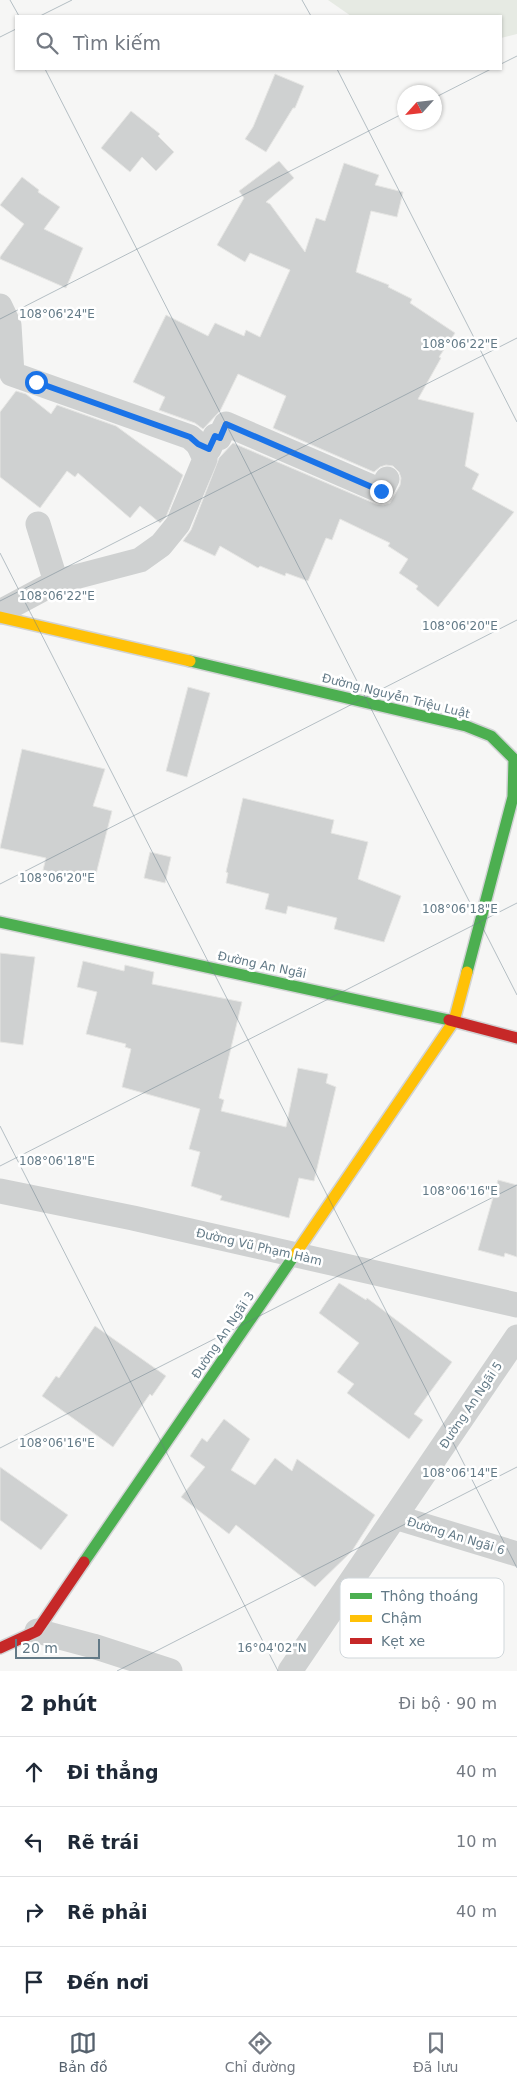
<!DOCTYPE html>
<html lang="vi">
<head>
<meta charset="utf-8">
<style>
	body { margin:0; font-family:"DejaVu Sans",sans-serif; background:#f6f6f7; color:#1f2937 }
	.compass { position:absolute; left:397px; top:85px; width:45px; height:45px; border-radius:50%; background:#fff; box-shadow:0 1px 4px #0004; rotate:243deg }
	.scale { position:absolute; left:15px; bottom:12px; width:85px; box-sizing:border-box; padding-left:5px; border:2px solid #637a87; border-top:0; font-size:14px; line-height:18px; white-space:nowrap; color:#637a87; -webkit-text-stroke:4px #fff; paint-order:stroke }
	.stop { position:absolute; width:15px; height:15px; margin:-11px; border:4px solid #1a73e8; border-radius:50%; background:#fff }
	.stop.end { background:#1a73e8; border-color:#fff; box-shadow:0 1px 5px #0008 }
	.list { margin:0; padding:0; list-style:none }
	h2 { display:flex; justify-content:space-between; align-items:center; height:65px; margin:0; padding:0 20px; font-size:21px }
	h2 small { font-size:16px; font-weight:400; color:#747a83 }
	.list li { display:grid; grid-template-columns:32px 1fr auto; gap:15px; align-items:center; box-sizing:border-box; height:70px; padding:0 20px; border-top:1px solid #e0e1e3 }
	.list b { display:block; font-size:19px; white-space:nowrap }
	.list em { font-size:16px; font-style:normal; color:#747a83 }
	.icon { flex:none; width:28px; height:28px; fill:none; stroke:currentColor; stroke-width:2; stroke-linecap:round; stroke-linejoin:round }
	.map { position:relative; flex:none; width:517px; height:1671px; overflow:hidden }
	.search { position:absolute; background:#fff; box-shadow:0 1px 4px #0004; left:15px; right:15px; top:15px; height:55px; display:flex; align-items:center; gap:12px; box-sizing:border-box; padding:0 18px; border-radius:0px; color:#747a83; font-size:19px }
	.sheet { height:345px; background:#fff }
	nav { display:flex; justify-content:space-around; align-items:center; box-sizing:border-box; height:70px; border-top:1px solid #e0e1e3; background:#fff; font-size:14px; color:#747a83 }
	nav a { display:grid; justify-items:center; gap:2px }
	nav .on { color:#55616d }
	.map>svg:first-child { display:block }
	.green { fill:#e6eae3 }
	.building { fill:#cfd1d1; stroke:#e6e6e4 }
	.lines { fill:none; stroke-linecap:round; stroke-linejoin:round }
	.fast-casing { stroke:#d1d3d4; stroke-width:14 }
	.slow-casing { stroke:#d1d3d4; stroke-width:14 }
	.jam-casing { stroke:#d1d3d4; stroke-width:14 }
	.street { stroke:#cfd1d1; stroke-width:25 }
	.fast { stroke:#4caf50; stroke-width:11 }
	.slow { stroke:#ffc107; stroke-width:11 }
	.jam { stroke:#c62828; stroke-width:11 }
	.route { stroke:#1a73e8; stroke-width:6 }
	.ticks { fill:none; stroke:#637a87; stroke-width:1; stroke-opacity:0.45 }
	.labels { text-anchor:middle; stroke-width:5; stroke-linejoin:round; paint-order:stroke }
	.street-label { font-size:12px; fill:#637a87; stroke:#fff }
	.key { fill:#fff; stroke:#d0d7db; stroke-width:1 }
	.key-label { font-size:14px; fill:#637a87 }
	.ticks-label { font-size:12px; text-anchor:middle; fill:#637a87; stroke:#fff; stroke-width:5; stroke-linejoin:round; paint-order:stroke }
</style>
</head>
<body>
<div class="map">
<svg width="517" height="1671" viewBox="0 0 517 1671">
	<rect width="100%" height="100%" fill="#f6f6f5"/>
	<!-- green -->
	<path class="green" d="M328,0H517V34L501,38V16H351Z"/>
	<!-- building -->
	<g class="building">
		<path d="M275,74L304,86L295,108H293L266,152L245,139L253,127Z"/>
		<path d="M131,111L160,134L158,136L174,152L156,171L142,157L130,172L101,148Z"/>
		<path d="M279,161L294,178L266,202L270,204L305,252L316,218L325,221L344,163L379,175L375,185L403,192L397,217L371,211L356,272L389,285L388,287L412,299L410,303L455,333L439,357L441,358L418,399L474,413L465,466L479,474L472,489L514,512L438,607L416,589L418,586L399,573L408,559L388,546L390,543L340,519L332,540L326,538L308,581L286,573L285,576L260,566L258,568L220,546L215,556L183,541L191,530L219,458L233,443L376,504L383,505L390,503L400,485L401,478L399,472L393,466L386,465L380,467L374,472L273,428L286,396L238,374L220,411L203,429L195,423L159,410L165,397L133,382L166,315L208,336L215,323L244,336L246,330L260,337L290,270L250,253L245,262L217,245L244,198L239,191Z"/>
		<path d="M22,177L39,190L38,192L60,207L44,229L83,248L66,288L0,259V257L24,224L0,205Z"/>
		<path d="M16,391L26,394L51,414L57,405L116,426L183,475L166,517L160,523L140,506L130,518L78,473L75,477L67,471L40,508L0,477V412Z"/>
		<path d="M188,687L210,693L187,777L166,771Z"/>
		<path d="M22,749L105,769L93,806L112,811L94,882L43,870L46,858L0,848Z"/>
		<path d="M243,798L334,820L331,833L368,842L358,879L401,896L384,942L334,929L337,918L288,906L286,914L265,909L269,894L226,883L228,873L226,872Z"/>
		<path d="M150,852L171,857L165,883L144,878Z"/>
		<path d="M0,953L35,957L23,1045L0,1042Z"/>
		<path d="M83,961L124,971L125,965L154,972L152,984L242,1002L219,1098L224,1100L221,1111L286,1127L298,1068L328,1074L326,1083L336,1087L314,1181L299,1178L289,1218L220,1200L222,1196L191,1186L200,1152L189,1149L200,1109L122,1087L131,1049L125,1047L126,1044L86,1034L97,992L77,987Z"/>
		<path d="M498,1180L517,1185V1257L505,1253L504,1257L478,1250Z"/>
		<path d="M339,1283L366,1300L367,1298L452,1362L414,1414L423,1420L409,1439L347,1393L354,1384L337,1372L359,1343L319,1313Z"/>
		<path d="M95,1326L166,1376L152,1396L150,1394L113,1447L42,1396L56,1376L59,1378Z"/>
		<path d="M224,1419L250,1439L231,1470L255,1485L275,1458L292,1471L297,1459L375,1515L352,1551L315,1587L236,1525L229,1534L181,1497L205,1467L190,1456L202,1438L207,1442Z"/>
		<path d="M0,1467L68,1515L41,1550L0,1520Z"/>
	</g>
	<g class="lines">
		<!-- fast casing -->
		<g class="fast-casing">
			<g id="fast">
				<path d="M190,661L466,726L491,736L514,759L513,797L467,972"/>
				<path d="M0,922L449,1020"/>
				<path d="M84,1562L296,1253"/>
			</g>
		</g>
		<!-- slow casing -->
		<g class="slow-casing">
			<g id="slow">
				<path d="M0,617L190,661"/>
				<path d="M296,1253L454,1021L467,972"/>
			</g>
		</g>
		<!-- jam casing -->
		<g class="jam-casing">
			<g id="jam">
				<path d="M449,1020L517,1038"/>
				<path d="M0,1648L37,1631L84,1562"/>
			</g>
		</g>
		<!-- street -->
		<g class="street">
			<path d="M0,306L9,325L12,374L190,437L198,444L205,459L178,524L161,545L140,560L56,582L0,612"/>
			<path d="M198,444L209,449L215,436L219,438L226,424L381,491L387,479"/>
			<path d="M38,524L56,582"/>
			<path d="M0,1191L133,1218L517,1305"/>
			<path d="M395,1517L517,1554"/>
			<path d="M37,1631L93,1646L170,1671"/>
			<path d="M290,1671L517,1337"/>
		</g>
		<!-- fast -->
		<use href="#fast" class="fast"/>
		<!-- slow -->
		<use href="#slow" class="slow"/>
		<!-- jam -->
		<use href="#jam" class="jam"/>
	</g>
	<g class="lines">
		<!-- route -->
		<path class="route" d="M36,382L190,437L198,444L209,449L215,436L220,438L226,424L381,491"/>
	</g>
	<!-- ticks -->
	<path class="ticks" d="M10,0L19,16M302,0L311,16M40,16L72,0M0,37L16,29M501,64L517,56M45,69L517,995M337,69L517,422M434,98L491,69M0,319L404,113M0,553L517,1568M0,601L517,338M0,884L517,620M0,1126L278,1671M0,1166L517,903M0,1448L517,1185M117,1671L517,1467"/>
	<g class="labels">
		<!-- street labels -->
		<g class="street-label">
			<text transform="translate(396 696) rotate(14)" y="4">Đường Nguyễn Triệu Luật</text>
			<text transform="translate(262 965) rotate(12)" y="4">Đường An Ngãi</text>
			<text transform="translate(259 1247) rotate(13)" y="4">Đường Vũ Phạm Hàm</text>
			<text transform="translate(223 1335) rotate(-56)" y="4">Đường An Ngãi 3</text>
			<text transform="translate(471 1405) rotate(-56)" y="4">Đường An Ngãi 5</text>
			<text transform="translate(456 1536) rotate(17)" y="4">Đường An Ngãi 6</text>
		</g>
	</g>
	<!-- legend -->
	<rect x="340" y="1578" width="164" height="80" rx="8" class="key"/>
	<rect x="350" y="1593" width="22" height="6" fill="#4caf50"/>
	<rect x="350" y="1615" width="22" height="7" fill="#ffc107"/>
	<rect x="350" y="1638" width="22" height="6" fill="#c62828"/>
	<g class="key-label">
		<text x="381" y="1601">Thông thoáng</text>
		<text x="381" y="1623">Chậm</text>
		<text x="381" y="1646">Kẹt xe</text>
	</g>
	<g class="ticks-label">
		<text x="57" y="318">108°06'24"E</text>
		<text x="460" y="348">108°06'22"E</text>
		<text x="57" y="600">108°06'22"E</text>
		<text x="460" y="630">108°06'20"E</text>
		<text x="57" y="882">108°06'20"E</text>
		<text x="460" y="913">108°06'18"E</text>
		<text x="57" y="1165">108°06'18"E</text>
		<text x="460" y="1195">108°06'16"E</text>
		<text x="57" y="1447">108°06'16"E</text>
		<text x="460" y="1477">108°06'14"E</text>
		<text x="272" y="1652">16°04'02"N</text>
	</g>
</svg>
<svg class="compass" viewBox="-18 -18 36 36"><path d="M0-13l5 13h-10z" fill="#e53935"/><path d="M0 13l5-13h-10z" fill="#747a83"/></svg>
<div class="scale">20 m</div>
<div class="stop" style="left:36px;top:382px"></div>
<div class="stop end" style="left:381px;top:491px"></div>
<div class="search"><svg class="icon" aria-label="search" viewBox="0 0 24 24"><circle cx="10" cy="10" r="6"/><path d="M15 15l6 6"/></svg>Tìm kiếm</div>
</div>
<section class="sheet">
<h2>2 phút<small>Đi bộ · 90 m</small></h2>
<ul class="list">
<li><svg class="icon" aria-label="ahead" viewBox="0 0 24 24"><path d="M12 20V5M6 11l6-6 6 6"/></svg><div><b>Đi thẳng</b></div><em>40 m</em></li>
<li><svg class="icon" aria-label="left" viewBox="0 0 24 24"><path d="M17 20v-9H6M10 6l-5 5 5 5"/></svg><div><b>Rẽ trái</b></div><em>10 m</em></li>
<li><svg class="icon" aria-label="right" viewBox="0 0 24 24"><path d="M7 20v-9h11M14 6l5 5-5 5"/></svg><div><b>Rẽ phải</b></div><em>40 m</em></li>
<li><svg class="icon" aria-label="arrive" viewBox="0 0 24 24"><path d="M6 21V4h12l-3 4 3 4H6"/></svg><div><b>Đến nơi</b></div></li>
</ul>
</section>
<nav>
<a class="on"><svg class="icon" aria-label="map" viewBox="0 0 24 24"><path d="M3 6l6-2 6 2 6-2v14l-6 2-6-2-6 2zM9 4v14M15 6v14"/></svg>Bản đồ</a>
<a><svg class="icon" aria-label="directions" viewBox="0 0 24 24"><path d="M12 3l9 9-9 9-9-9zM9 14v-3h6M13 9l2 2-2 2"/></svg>Chỉ đường</a>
<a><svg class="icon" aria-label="saved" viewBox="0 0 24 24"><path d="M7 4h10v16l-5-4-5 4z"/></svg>Đã lưu</a>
</nav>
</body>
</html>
